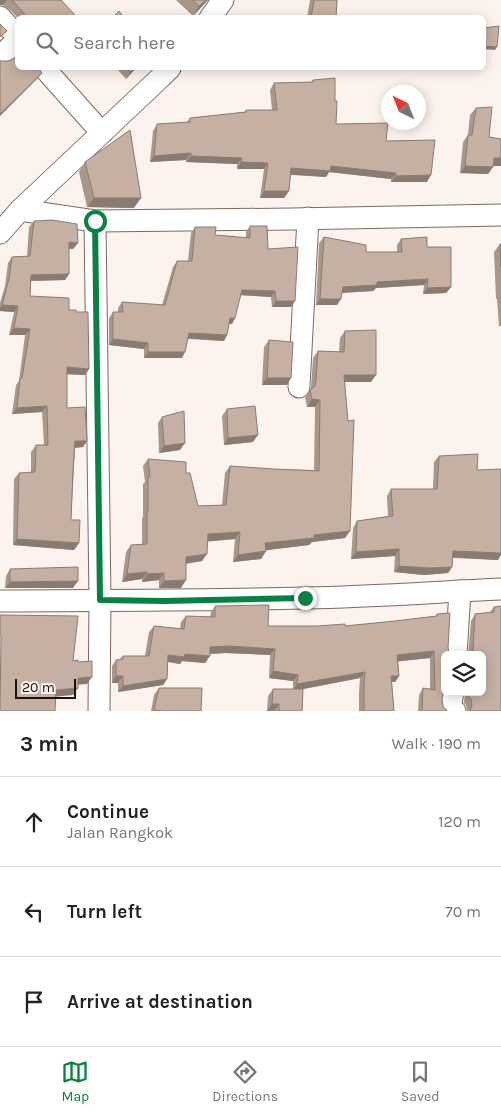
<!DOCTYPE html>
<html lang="en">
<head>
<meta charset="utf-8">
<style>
	body { margin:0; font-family:Karla,sans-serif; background:#f2f2f2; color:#222 }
	.controls { position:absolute; right:15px; bottom:15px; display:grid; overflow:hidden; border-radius:8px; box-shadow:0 2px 12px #0003 }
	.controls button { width:45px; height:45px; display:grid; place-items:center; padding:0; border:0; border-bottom:1px solid #e0e0e0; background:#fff; color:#222; font:25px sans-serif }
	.compass { position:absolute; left:381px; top:85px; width:45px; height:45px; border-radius:50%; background:#fff; box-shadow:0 2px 12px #0003; rotate:317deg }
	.scale { position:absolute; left:15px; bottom:12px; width:61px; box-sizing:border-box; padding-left:5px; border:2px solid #19120d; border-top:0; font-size:14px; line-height:18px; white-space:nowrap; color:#19120d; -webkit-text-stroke:4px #fcf3ee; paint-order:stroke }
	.stop { position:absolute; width:15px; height:15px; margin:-11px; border:4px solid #0b8043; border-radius:50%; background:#fff }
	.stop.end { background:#0b8043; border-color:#fff; box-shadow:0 1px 5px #0008 }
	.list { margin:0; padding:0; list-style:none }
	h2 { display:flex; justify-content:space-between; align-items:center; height:65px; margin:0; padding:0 20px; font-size:21px }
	h2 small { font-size:16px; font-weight:400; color:#767676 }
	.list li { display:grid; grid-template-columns:32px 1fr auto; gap:15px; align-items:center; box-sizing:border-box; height:90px; padding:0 20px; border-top:1px solid #e0e0e0 }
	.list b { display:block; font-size:19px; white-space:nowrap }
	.list p { margin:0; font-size:16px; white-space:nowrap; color:#767676 }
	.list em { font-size:16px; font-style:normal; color:#767676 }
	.icon { flex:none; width:28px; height:28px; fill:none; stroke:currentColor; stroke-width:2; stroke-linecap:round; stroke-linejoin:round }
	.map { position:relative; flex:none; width:501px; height:711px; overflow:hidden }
	.search { position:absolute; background:#fff; box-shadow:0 2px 12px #0003; left:15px; right:15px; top:15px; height:55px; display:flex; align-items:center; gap:12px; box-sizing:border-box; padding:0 18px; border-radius:8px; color:#767676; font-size:19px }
	.sheet { height:335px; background:#fff }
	nav { display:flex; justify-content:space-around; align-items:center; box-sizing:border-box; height:70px; border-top:1px solid #e0e0e0; background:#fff; font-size:14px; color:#767676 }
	nav a { display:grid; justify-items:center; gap:2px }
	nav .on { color:#0b8043 }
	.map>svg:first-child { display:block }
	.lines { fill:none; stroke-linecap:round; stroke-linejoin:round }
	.minor-casing { stroke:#7c6a5e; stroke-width:23 }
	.minor { stroke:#fff; stroke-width:21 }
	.wall { fill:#a9978c }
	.shaded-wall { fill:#8a7b72 }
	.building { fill:#c5b0a3; stroke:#8a7b72 }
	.route { stroke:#0b8043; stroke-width:6 }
</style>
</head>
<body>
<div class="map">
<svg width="501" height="711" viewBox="0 0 501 711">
	<rect width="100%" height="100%" fill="#fcf3ee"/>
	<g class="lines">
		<!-- minor casing -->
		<g class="minor-casing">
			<g id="minor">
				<path d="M0,17L18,37"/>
				<path d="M210,18L223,0"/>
				<path d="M0,56L18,40"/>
				<path d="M44,68L102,133"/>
				<path d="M20,210L161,77L170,68"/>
				<path d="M95,221L100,600L99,711"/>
				<path d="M0,233L20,210L95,221L292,219L501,215"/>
				<path d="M299,387L308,218"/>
				<path d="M0,601C101,600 202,601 304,598C370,597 435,592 501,589"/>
				<path d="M456,655L460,591"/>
				<path d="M453,692L450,708L455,711"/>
			</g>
		</g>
		<!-- minor -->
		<use href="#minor" class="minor"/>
	</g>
	<!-- wall -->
	<g class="wall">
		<path d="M0,0H61L73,18H18L9,9L3,5Z"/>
		<path d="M176,0H208L193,16Z"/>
		<path d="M310,0H337L336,18H307Z"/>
		<path d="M116,68H136L126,79Z"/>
		<path d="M313,80L335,101L336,124L386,141L427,182H391V179L329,172L326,177L290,175L289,191L284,198H260L264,169H237V164L186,162V160L150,162L153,131L157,124L187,122L190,118L245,112L246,110H272L270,90L274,83L311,82Z"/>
		<path d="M476,108L489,137L501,139V166H493L488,174L460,173L463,142L468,135L470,115Z"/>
		<path d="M85,162L134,208L87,207L79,172Z"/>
		<path d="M34,221L78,243L73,249H69V274L65,280L31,281L30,296L76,312L89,369L85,375L67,374V408L87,441L83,447L75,448L71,520L79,543L74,550L13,545L14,479L19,473H31V452L36,445H44L42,412L12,414L16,385L19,381L25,335H9L14,312L0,311V303L5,286L8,263L12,257L27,256L29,227Z"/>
		<path d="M250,226L268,249L291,307H272L271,297L241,295L232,324H229L224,341L188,339L182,358H144V349L109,345V318L113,312H118V308L122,302L162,305L173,267L177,261H188L191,233L195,227L215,235L246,238V232Z"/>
		<path d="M324,237L366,252H397V245L401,239L427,247L451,287L446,293L423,294L424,285L376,288L373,291L342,293L337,305H316L319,243Z"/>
		<path d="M500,244H501V326H499L497,299H496L494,252Z"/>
		<path d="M345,331L371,382H345V538L312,542L309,545L266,550V551L261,559L233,562L235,539L207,541L202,561L186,564L181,588H159V580L142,582V579L122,582L126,552L131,545L142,544V518L143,517V484L145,482L143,466L148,459L186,473L198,506L222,505L225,473L230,466L273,469L314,470L315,407H307L305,398L311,388L313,358L318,351L339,352L340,338Z"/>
		<path d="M269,340L287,385H262L264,347Z"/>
		<path d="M227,409L253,442L224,445L222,416Z"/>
		<path d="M162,417L180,450L159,453L158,423Z"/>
		<path d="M439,456L477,470L498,560L453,558L452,567L448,573L424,575L394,572L395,556L351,559L353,528L357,521L388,516L387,496L391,489H433L434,462Z"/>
		<path d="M10,569L73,588H5L6,576Z"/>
		<path d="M215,606L268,626H345L395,621L436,616L437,614L442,699L443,706L447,711H418L419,695L423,688L430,689V658L398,661L399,676L395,682H392L394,711H359V693L360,678L303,689L302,711H267L268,696L273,689H293V681L269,678L270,655L226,653L210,654L205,663L182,661L180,664L168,662L167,679L163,685L118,692V683H112V666L116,660L120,659L123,656H145L149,632L154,626L180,629L181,622L186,616L210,617L211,612Z"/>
		<path d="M494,607L501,711H467L466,705L464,703L465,692H482V655H468L471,621L475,614L490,612Z"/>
		<path d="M159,688L201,711H151L154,695Z"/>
	</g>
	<!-- shaded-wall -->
	<g class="shaded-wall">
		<path d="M0,0H7L3,5H0Z"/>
		<path d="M206,0H208L193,16L199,6Z"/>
		<path d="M484,46L497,47L495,50L484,49Z"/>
		<path d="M135,68H136L126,79L130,72Z"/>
		<path d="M42,73L37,79L0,116V114Z"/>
		<path d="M191,153L186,160L150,162L154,156Z"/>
		<path d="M191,156L242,158L237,164L186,162Z"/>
		<path d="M494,158H501V166H488Z"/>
		<path d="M241,162L268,163L264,169H237Z"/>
		<path d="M331,166L396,173L391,179L329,172L326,177L286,174L291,168Z"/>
		<path d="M465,166L493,167L488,174L460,173Z"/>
		<path d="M431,175L427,182H391L396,176Z"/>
		<path d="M264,191H289L284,198H260Z"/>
		<path d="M94,198H141L134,208L87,207Z"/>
		<path d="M69,242L78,243L73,249H65Z"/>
		<path d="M69,274L65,280L26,281L31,275Z"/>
		<path d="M428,279L424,285L376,288L373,291L338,293L343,287L377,282Z"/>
		<path d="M451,287L446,293L423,294L427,288Z"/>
		<path d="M242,290L275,291L271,297L238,295Z"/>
		<path d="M320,299H341L337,305H316Z"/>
		<path d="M276,301H295L291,307H272Z"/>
		<path d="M2,305L18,306L14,312L0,311V308Z"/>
		<path d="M230,318H235L232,324L226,323Z"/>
		<path d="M14,328L30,329L25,335H9Z"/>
		<path d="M189,333L227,335L224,341L185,338Z"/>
		<path d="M113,339L148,343L144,349L109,345Z"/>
		<path d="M148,352H185L182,358H144Z"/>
		<path d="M67,367L89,369L85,375L62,374Z"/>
		<path d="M344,375H376L371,382H339Z"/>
		<path d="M267,378H291L287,385H262Z"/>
		<path d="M312,399L320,400L315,407H307Z"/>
		<path d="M47,406L42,412L12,414L17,408Z"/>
		<path d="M258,435L253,442L224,445L228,438Z"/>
		<path d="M75,441H87L83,447L71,448Z"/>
		<path d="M185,443L180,450L159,453L164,446Z"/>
		<path d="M350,531L345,538L312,542L309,545L260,551L265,543L314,535Z"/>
		<path d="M240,532L235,539L203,542L208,534Z"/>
		<path d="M17,539L79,543L74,550L13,545Z"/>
		<path d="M399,549L395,556L351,559L356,552Z"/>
		<path d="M266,551L261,559L233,562L238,555Z"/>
		<path d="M453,551L501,553V555L498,560L448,557Z"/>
		<path d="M207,554L202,561L181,564L186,557Z"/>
		<path d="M399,566L452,567L448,573L424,575L394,572Z"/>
		<path d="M147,572L142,579L122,582L127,574Z"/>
		<path d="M164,573L159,580L142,582L147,574Z"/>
		<path d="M186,580L181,588H159L164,581Z"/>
		<path d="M78,581L73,588H5L10,582Z"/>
		<path d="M230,646L275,649L270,655L226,653L206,654L210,647Z"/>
		<path d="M434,651L430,658L393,662L397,655Z"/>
		<path d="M185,654L210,656L205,663L182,661L180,664L164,661L168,655Z"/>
		<path d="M273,671L298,675L293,681L269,678Z"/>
		<path d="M365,672L360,678L293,691L297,684Z"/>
		<path d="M116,676H123L118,683H112Z"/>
		<path d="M391,676H399L395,682H387Z"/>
		<path d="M92,677L87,684L73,685L78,678Z"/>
		<path d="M167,679L163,685L118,692L123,686Z"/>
		<path d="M78,688L73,695L52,697L56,690Z"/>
		<path d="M272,704H279L274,711H267Z"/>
	</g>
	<!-- building -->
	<g class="building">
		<path d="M11,0H61L75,15L73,18H28L14,2Z"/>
		<path d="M193,0H206L199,6Z"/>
		<path d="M314,0H337L336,18H311Z"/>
		<path d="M119,11L124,18H112Z"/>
		<path d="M0,24L7,31L0,37Z"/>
		<path d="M499,26L497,47L484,46V28Z"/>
		<path d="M18,55V68H38L42,73L0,114V60L1,61H8L13,59Z"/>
		<path d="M126,68H135L130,72Z"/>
		<path d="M335,78V101H337L336,124L388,123L386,141L435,140L431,175L396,176V173L331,166L330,171L291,168L289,191H264L268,163L241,162L242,158L191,156V153L154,156L157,124L190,122V118L246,112V110H277L274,83L313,82V80Z"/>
		<path d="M492,107L489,137L501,139V158H494L493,167L465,166L468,135H472L476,108Z"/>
		<path d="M130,130L141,198H94L85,162Z"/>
		<path d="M52,220L77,224L78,243L69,242V274L31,275L30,296L69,298V310H76V312H88L89,369L67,367V408L85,407L87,441H75L73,471L71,520H80L79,543L17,539L19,473L35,472L36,445H48L47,406L17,408L20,378H22L30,329L14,328L18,306L2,305L9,279L12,257L30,256L34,221Z"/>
		<path d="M250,226H267L268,249L298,247L295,301H276L275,291L242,290L235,318H230L227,335L189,333L185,352H148V343L113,339V312H123L122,302L165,305L177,261H192L195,227H216L215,235L250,238Z"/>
		<path d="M324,237L366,245V252H402L401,239L427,237V247H451V287L427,288L428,279L377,282V285L343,287L341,299H320Z"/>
		<path d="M500,244H501V267Z"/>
		<path d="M376,330V375H344L348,421L354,420L350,531L314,535V538L265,543L266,551L238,555L240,532L208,534L207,554L186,557V580L164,581V573L147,574V572L127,574L131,545L147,544V511H148V477H150L148,459L186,462V473H190L198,506L226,505L230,466L273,469L319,471L320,400L312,399L310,390L315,386L316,380L318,351L344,352L345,331Z"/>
		<path d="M269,340L293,342L291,378H267Z"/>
		<path d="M255,406L258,435L228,438L227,409Z"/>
		<path d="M184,411L185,443L164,446L162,417Z"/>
		<path d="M478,454L477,470L501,469V553L453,551L452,567L429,568L399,566V549L356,552L357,521L393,516L391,489H437L439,456Z"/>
		<path d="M78,567V581L10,582V569Z"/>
		<path d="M269,605L268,626H318L345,624V626L395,621L437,616V614L450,613L448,648L450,655H445V686L442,699L443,706L447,711H422L423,688L435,690L434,651L397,655L399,676H391L394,711H364V686L365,672L297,684L298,675L273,671L275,649L230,646L210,647V656L185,654L184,657L168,655L167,679L123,686V676H116V660L123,659V656H149L154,626L184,629L186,616L215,617V606Z"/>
		<path d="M501,606V711H470L472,705L471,699L468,696L469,692H482V655H471L473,650L475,614L494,612V607Z"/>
		<path d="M0,615L78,616L73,661L78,660V662L92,661V677L78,678V688L56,690L55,711H0L1,635H0Z"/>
		<path d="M159,688H202L201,711H163L154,710Z"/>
		<path d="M273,689H303L302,711H279V704H272Z"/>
	</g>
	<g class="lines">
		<!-- route -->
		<path class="route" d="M95,221L100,600L164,601L305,598"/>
	</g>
</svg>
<div class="controls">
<button><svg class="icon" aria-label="layers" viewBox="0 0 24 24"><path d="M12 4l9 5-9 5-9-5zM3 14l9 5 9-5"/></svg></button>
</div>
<svg class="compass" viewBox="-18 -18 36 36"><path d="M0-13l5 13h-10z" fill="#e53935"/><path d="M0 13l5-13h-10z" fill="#767676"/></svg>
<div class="scale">20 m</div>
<div class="stop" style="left:95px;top:221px"></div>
<div class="stop end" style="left:305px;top:598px"></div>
<div class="search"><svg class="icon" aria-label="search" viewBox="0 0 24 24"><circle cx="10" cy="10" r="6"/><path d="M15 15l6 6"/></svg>Search here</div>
</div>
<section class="sheet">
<h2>3 min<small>Walk · 190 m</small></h2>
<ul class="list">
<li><svg class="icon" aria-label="ahead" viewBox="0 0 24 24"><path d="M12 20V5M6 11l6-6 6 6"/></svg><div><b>Continue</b><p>Jalan Rangkok</p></div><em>120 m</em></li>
<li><svg class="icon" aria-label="left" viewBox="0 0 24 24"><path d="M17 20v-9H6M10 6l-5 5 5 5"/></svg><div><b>Turn left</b></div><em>70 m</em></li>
<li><svg class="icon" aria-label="arrive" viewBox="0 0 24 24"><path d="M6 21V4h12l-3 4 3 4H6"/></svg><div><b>Arrive at destination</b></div></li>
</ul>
</section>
<nav>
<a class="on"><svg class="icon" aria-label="map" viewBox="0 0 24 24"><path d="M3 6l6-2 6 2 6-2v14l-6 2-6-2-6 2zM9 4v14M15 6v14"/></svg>Map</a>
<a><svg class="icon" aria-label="directions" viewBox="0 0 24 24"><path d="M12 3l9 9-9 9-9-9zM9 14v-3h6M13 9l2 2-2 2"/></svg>Directions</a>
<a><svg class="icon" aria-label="saved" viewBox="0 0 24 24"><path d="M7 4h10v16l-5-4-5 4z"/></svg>Saved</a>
</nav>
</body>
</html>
